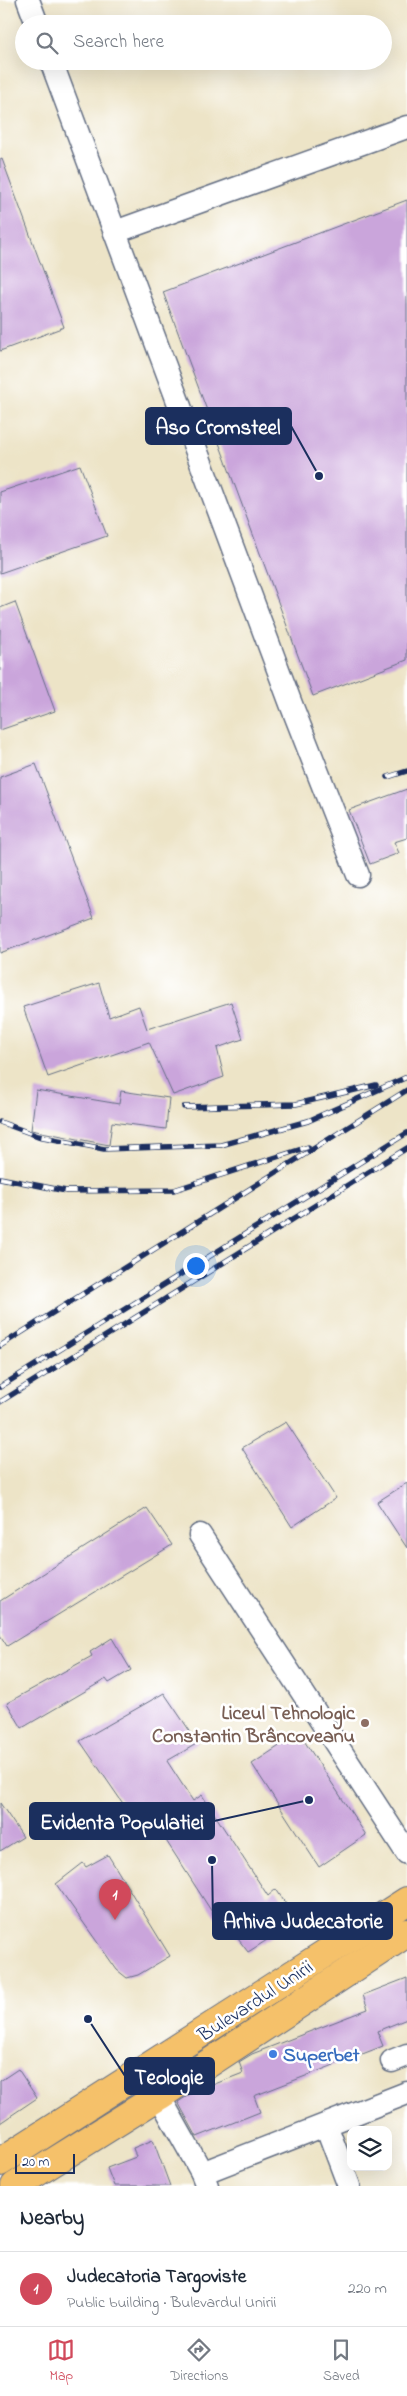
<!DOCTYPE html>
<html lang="en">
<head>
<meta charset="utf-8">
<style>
	body { margin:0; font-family:"Indie Flower",sans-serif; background:#f2f2f3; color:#1f2937 }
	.controls { position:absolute; right:15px; bottom:15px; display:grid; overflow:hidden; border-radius:10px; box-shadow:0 5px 20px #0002 }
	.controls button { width:45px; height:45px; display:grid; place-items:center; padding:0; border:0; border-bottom:1px solid #e0e1e3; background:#fff; color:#1f2937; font:25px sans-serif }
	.scale { position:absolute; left:15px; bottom:12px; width:60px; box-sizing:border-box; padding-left:5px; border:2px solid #1b2f5e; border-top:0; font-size:14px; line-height:18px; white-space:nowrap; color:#1b2f5e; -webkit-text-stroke:4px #fff; paint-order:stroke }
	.you { position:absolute; left:195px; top:1265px; width:18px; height:18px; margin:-12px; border:4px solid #fff; border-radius:50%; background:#1a73e8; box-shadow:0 0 0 8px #1a73e833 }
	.badge { display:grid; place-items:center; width:32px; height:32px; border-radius:50%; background:#d1495b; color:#fff; font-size:16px; font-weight:700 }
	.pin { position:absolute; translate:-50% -41px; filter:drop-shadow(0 1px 2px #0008) }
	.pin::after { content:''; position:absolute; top:26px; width:18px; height:15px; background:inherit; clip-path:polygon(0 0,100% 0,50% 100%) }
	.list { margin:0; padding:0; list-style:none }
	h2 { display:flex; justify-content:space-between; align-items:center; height:65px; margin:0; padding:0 20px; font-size:21px }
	h2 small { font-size:16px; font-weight:400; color:#747a83 }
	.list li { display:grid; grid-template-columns:32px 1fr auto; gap:15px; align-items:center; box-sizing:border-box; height:75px; padding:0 20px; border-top:1px solid #e0e1e3 }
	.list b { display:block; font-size:19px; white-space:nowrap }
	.list p { margin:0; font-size:16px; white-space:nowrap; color:#747a83 }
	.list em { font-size:16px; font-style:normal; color:#747a83 }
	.icon { flex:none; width:28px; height:28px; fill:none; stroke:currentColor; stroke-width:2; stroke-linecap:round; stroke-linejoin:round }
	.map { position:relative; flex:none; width:407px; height:2186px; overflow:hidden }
	.search { position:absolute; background:#fff; box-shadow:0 5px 20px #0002; left:15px; right:15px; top:15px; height:55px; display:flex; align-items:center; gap:12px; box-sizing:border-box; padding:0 18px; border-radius:28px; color:#747a83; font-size:19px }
	.sheet { height:140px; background:#fff }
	nav { display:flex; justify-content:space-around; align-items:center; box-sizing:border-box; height:70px; border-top:1px solid #e0e1e3; background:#fff; font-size:14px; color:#747a83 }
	nav a { display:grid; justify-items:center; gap:2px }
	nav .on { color:#d1495b }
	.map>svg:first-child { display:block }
	.building { fill:#caa5db }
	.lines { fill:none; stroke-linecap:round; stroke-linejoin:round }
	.minor-casing { stroke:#646e83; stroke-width:25 }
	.major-casing { stroke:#646e83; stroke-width:30 }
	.minor { stroke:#fff; stroke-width:22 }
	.major { stroke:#f5c16b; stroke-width:28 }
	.rail-casing { stroke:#1b2f5e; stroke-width:5.5 }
	.rail { stroke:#fff; stroke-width:4; stroke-dasharray:11; stroke-linecap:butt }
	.education-dot { fill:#8d6e63; stroke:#fff; stroke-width:2 }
	.shop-dot { fill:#3f7fe0; stroke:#fff; stroke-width:2 }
	.labels { text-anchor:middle; stroke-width:5; stroke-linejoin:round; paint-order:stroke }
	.education-label { font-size:20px; font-weight:bold; fill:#785e54; stroke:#fff; text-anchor:end }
	.street-label { font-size:20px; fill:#1b2f5e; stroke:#fff }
	.shop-label { font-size:20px; font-weight:bold; fill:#366cbe; stroke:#fff; text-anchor:start }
	.leader { fill:none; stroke:#1b2f5e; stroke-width:2 }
	.callout-dot { fill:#1b2f5e; stroke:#fff; stroke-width:2 }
	.callout { fill:#1b2f5e; stroke:#1b2f5e; stroke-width:2 }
	.callout-label { font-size:21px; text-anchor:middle; font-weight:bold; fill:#fff }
</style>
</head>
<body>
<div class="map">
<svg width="407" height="2186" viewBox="0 0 407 2186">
	<rect width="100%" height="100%" fill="#fff"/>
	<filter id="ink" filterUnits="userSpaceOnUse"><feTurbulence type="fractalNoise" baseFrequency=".02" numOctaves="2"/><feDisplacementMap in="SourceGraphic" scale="10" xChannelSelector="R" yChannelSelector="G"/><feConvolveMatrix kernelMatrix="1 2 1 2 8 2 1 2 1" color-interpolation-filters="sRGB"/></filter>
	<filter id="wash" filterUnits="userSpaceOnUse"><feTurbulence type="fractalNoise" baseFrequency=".0096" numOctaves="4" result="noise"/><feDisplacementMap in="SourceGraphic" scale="20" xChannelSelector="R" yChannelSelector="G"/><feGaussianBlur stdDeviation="1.12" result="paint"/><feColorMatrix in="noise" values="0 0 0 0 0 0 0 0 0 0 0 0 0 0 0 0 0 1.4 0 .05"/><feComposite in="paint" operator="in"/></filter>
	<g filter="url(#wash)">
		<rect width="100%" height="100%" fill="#ede4c7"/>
		<g id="blocks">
			<!-- building -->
			<g class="building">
				<path d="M2,159L64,327L0,351V160Z"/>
				<path d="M407,200V660L313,696L163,292Z"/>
				<path d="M80,465L107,536L0,573V492Z"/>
				<path d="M15,602L55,711L0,730V608Z"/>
				<path d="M36,764L94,918L0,953V777Z"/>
				<path d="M407,789V838L394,842L399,853L370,864L349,810Z"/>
				<path d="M99,983L109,1017L139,1006L147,1029L231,1002L243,1039L217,1048L224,1077L173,1095L149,1042L48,1077L23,1007Z"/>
				<path d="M36,1090L119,1104L121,1091L169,1098L166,1129L112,1122L109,1145L31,1130Z"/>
				<path d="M286,1422L336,1498L292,1527L242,1448Z"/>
				<path d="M407,1483V1548L377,1502Z"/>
				<path d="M147,1508L172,1545L7,1646L0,1635V1601Z"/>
				<path d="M112,1638L131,1670L109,1683L106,1679L22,1728L7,1703L92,1656L90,1652Z"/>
				<path d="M164,1693L198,1743L167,1761L193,1801L202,1795L268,1896L276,1889L297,1921L248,1952L226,1923L221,1926L156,1825L142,1831L80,1741Z"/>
				<path d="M299,1733L366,1835L319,1867L252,1764Z"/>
				<path d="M0,1803L23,1837L0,1851Z"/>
				<path d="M108,1855L170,1956L138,1975L127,1978L117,1970L56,1884L83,1863L86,1867Z"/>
				<path d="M407,1978V2019L377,2031L383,2046L254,2096L260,2112L197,2137L178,2102L192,2093L243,2073L239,2062L252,2054L368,2009L363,1995Z"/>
				<path d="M18,2069L37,2098L0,2123V2081Z"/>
				<path d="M153,2140L170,2186H114L107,2168L136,2157L133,2148Z"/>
			</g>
		</g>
	</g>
	<g filter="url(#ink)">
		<use href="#blocks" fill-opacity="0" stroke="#646e83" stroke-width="1"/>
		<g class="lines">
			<!-- minor casing -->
			<g class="minor-casing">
				<g id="minor">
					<path d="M28,0L37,24"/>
					<path d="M51,61L291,704L358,875"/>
					<path d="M115,232L407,127"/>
					<path d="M200,1535L407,1853"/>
					<path d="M392,2061L407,2055"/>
					<path d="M159,2096L202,2173L207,2186"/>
					<path d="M326,2125L349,2186"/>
					<path d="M202,2173L407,2093"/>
				</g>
			</g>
			<!-- major casing -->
			<g class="major-casing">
				<g id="major">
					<path d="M0,2162L407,1901"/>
					<path d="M15,2186L159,2096L407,1933"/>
				</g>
			</g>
			<!-- minor -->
			<use href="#minor" class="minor"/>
			<!-- major -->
			<use href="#major" class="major"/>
			<!-- rail casing -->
			<g class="rail-casing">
				<g id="rail">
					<path d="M388,777L407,771"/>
					<path d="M184,1107L296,1104L376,1085"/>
					<path d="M0,1122L38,1136L104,1149L221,1145L308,1121L407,1077"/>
					<path d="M0,1178L66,1191L174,1190L308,1147"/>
					<path d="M0,1346L407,1090"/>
					<path d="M0,1387L407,1133"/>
					<path d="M0,1402L407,1148"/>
				</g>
			</g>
			<!-- rail -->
			<use href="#rail" class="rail"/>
		</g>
	</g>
	<!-- markers -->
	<circle class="education-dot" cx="365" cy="1723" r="5"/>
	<circle class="shop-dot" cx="273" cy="2054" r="5"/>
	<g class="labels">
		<!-- education labels -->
		<g class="education-label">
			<text x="355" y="1719">Liceul Tehnologic<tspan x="355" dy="23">Constantin Brâncoveanu</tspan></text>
		</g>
		<!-- street labels -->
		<g class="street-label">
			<text transform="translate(255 2000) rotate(-33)" y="7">Bulevardul Unirii</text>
		</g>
		<!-- shop labels -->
		<g class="shop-label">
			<text x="283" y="2061">Superbet</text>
		</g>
	</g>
	<!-- callouts -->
	<path class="leader" d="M319 476L291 426M309 1800L214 1821M212 1860L213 1921M88 2019L125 2076"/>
	<g class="callout-dot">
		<circle cx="319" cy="476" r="5"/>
		<circle cx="309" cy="1800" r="5"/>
		<circle cx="212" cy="1860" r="5"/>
		<circle cx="88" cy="2019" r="5"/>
	</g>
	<g class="callout">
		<rect x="146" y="408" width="145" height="36" rx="5"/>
		<rect x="30" y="1803" width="184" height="36" rx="5"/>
		<rect x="213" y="1903" width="179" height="36" rx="5"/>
		<rect x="125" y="2058" width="89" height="36" rx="5"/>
	</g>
	<g class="callout-label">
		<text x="218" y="434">Aso Cromsteel</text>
		<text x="122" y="1829">Evidenta Populatiei</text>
		<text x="303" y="1928">Arhiva Judecatorie</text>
		<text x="169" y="2084">Teologie</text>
	</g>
</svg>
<div class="controls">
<button><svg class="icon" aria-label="layers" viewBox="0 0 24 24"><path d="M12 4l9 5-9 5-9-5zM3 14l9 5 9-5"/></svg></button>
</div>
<div class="scale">20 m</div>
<div class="you"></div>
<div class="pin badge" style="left:115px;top:1920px">1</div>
<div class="search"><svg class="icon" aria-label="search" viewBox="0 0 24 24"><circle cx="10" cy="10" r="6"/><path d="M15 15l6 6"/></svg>Search here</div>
</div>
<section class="sheet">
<h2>Nearby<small></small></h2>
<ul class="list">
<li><span class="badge">1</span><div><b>Judecatoria Targoviste</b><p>Public building · Bulevardul Unirii</p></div><em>220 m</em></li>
</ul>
</section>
<nav>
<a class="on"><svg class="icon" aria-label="map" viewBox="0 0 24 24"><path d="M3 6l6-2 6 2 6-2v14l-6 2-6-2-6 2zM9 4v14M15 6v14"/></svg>Map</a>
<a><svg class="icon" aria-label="directions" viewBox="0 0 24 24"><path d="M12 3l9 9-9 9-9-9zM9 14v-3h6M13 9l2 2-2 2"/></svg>Directions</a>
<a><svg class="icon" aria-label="saved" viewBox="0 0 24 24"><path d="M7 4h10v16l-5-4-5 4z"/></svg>Saved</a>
</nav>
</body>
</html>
